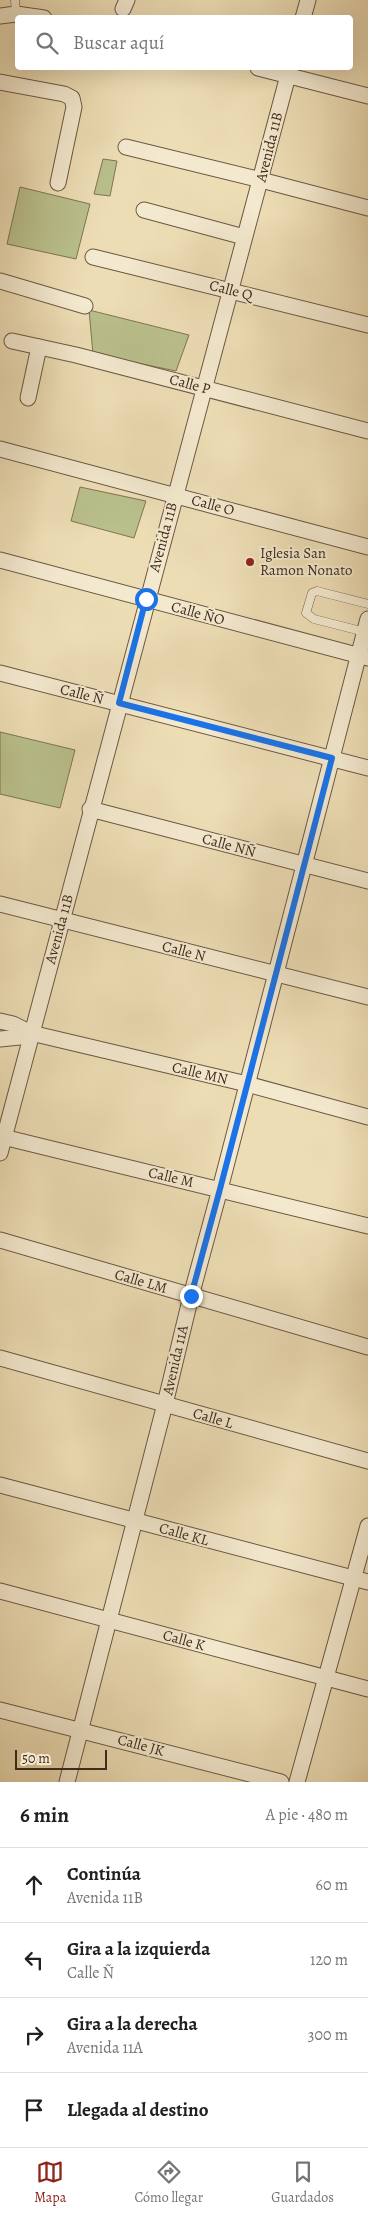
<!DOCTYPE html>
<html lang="es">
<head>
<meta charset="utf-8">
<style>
	body { margin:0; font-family:Alegreya,serif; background:#f2f2f2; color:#202124 }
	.scale { position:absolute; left:15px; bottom:12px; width:92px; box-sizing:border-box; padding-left:5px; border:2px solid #412b1b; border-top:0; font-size:14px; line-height:18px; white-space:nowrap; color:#412b1b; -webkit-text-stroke:4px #f3e9cf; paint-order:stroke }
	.stop { position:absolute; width:15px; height:15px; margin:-11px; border:4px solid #1a73e8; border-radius:50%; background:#fff }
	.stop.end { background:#1a73e8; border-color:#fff; box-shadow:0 1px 5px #0008 }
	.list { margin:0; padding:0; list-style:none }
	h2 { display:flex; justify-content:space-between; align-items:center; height:65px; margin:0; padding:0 20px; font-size:21px }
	h2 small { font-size:16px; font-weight:400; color:#757577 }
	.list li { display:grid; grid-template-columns:32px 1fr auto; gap:15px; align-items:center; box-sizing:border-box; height:75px; padding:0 20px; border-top:1px solid #e0e0e0 }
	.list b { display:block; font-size:19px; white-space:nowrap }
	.list p { margin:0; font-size:16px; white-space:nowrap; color:#757577 }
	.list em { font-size:16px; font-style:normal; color:#757577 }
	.icon { flex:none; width:28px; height:28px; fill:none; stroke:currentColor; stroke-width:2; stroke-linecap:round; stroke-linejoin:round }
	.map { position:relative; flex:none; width:368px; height:1782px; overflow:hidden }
	.search { position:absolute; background:#fff; box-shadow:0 5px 20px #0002; left:15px; right:15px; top:15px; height:55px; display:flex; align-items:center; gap:12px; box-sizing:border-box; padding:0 18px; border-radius:5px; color:#757577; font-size:19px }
	.sheet { height:365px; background:#fff }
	nav { display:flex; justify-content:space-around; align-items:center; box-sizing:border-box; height:70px; border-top:1px solid #e0e0e0; background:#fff; font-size:14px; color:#757577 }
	nav a { display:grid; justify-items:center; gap:2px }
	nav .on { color:#8f2418 }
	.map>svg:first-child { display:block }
	.green { fill:#b9c08c; stroke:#7d7654 }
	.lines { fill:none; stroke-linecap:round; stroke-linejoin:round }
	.service-casing { stroke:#6c5842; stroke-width:9 }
	.minor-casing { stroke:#6c5842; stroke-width:17 }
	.service { stroke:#f3e9cf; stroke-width:8 }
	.minor { stroke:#f3e9cf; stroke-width:15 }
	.route { stroke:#1a73e8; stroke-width:6 }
	.poi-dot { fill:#8f2418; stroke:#f3e9cf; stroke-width:2 }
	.labels { text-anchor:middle; stroke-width:4; stroke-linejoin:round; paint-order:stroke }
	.street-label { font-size:15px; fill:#412b1b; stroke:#f3e9cf }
	.poi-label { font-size:15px; fill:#412b1b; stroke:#f3e9cf; text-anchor:start }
</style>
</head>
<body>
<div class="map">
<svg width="368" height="1782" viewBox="0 0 368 1782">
	<rect width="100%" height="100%" fill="#edddb5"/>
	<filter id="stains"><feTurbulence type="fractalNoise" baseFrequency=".004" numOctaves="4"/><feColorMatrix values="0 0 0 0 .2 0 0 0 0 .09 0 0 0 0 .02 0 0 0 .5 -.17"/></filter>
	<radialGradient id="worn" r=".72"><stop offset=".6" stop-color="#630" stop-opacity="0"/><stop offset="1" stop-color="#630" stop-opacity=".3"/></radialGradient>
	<!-- green -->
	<g class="green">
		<path d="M103,159L117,161L110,196L94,194Z"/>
		<path d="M20,187L90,204L76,259L7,244Z"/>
		<path d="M89,310L189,335L176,371L93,354Z"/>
		<path d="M80,487L146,501L134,538L71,521Z"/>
		<path d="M0,732L75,750L60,808L0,794Z"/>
	</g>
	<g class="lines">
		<!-- service casing -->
		<g class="service-casing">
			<g id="service">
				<path d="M15,0L16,14"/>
				<path d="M365,632L314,619L306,613L312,593L317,591L368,604"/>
			</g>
		</g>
		<!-- minor casing -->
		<g class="minor-casing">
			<g id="minor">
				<path d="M123,9L127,0"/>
				<path d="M0,16L16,14L44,18"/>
				<path d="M303,18L308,0"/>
				<path d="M258,68L368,96"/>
				<path d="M0,82L64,94L72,98L74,107L58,183"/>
				<path d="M126,147L261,180L368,208"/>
				<path d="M144,210L244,237"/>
				<path d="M93,257L368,325"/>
				<path d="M0,281L85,306"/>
				<path d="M12,341L76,355L368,431"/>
				<path d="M28,398L39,347"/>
				<path d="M0,449L368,547"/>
				<path d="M0,560L368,658"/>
				<path d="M0,673L368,768"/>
				<path d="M90,809L368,881"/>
				<path d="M0,904L368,997"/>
				<path d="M0,1021L13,1024L31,1033L247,1084L368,1117"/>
				<path d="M0,1039L20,1037L31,1033"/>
				<path d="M3,1137L368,1226"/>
				<path d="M0,1153L290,68"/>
				<path d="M0,1240L368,1347"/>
				<path d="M0,1358L368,1461"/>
				<path d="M0,1485L368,1582"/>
				<path d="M0,1591L368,1689"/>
				<path d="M0,1710L281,1782"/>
				<path d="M67,1782L165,1404L191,1296L220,1189L368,619"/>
				<path d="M297,1782L368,1526"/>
			</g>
		</g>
		<!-- service -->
		<use href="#service" class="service"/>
		<!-- minor -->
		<use href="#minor" class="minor"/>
	</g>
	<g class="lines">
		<!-- route -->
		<path class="route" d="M146,599L119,703L332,758L220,1189L191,1296"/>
	</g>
	<!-- markers -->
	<circle class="poi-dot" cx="250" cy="562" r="5"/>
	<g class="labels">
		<!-- street labels -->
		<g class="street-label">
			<text transform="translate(269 147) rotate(-76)" y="5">Avenida 11B</text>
			<text transform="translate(231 290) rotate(14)" y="5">Calle Q</text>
			<text transform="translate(190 384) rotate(15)" y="5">Calle P</text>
			<text transform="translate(213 505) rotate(15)" y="5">Calle O</text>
			<text transform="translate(163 537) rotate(-75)" y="5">Avenida 11B</text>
			<text transform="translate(198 613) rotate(15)" y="5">Calle ÑO</text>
			<text transform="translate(82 694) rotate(14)" y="5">Calle Ñ</text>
			<text transform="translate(229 845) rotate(15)" y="5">Calle NÑ</text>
			<text transform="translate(59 929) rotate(-75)" y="5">Avenida 11B</text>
			<text transform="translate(184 951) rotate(14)" y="5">Calle N</text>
			<text transform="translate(200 1073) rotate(13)" y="5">Calle MN</text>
			<text transform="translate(171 1177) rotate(13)" y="5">Calle M</text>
			<text transform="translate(141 1281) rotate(16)" y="5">Calle LM</text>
			<text transform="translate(175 1360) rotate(-77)" y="5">Avenida 11A</text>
			<text transform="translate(213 1418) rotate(16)" y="5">Calle L</text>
			<text transform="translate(184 1534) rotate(15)" y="5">Calle KL</text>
			<text transform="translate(184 1640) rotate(15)" y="5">Calle K</text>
			<text transform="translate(141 1745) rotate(15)" y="5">Calle JK</text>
		</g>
		<!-- poi labels -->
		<g class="poi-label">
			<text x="260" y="558">Iglesia San<tspan x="260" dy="17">Ramon Nonato</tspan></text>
		</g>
	</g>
	<rect width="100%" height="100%" filter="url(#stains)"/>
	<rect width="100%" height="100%" fill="url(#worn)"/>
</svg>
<div class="scale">50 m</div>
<div class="stop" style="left:146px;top:599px"></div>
<div class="stop end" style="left:191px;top:1296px"></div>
<div class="search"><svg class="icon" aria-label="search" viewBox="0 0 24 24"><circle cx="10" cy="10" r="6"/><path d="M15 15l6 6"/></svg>Buscar aquí</div>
</div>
<section class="sheet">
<h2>6 min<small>A pie · 480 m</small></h2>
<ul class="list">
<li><svg class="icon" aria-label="ahead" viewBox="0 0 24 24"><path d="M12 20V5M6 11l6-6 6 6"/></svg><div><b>Continúa</b><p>Avenida 11B</p></div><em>60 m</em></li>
<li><svg class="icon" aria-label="left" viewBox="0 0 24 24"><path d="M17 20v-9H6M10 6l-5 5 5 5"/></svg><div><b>Gira a la izquierda</b><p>Calle Ñ</p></div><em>120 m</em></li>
<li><svg class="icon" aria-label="right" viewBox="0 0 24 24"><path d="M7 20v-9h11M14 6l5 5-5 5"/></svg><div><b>Gira a la derecha</b><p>Avenida 11A</p></div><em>300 m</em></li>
<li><svg class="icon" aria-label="arrive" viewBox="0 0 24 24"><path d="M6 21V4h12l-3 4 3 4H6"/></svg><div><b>Llegada al destino</b></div></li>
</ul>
</section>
<nav>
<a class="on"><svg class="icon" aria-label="map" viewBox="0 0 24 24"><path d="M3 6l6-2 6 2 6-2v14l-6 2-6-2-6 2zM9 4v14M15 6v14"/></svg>Mapa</a>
<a><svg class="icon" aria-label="directions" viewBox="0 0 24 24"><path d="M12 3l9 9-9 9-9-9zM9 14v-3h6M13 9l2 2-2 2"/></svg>Cómo llegar</a>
<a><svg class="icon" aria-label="saved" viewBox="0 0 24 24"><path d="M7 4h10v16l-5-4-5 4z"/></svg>Guardados</a>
</nav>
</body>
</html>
